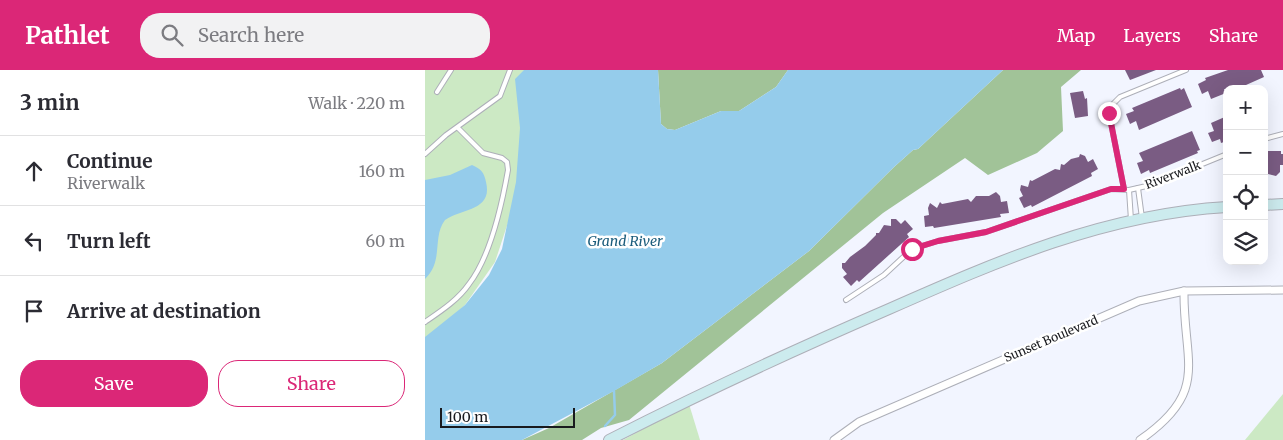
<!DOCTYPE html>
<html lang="en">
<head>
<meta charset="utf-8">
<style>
	body { margin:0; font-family:Merriweather,serif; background:#f2f2f3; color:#2b2b33 }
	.controls { position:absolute; right:15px; top:15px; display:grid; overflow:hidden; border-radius:10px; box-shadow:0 5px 20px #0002 }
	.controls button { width:45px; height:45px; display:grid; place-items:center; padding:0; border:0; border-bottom:1px solid #e1e1e2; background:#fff; color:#2b2b33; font:25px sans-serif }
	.scale { position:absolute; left:15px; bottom:12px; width:135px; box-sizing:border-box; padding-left:5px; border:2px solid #191a1e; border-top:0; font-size:14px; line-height:18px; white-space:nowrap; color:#191a1e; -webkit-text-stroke:4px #fff; paint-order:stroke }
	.stop { position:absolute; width:15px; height:15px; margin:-11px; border:4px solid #db2777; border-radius:50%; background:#fff }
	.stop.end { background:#db2777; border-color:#fff; box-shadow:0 1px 5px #0008 }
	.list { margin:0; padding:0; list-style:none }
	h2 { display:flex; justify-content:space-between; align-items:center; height:65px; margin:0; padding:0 20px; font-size:21px }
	h2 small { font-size:16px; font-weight:400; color:#7c7c81 }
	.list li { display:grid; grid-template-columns:32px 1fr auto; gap:15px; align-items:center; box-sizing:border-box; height:70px; padding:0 20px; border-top:1px solid #e1e1e2 }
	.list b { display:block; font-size:19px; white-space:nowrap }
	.list p { margin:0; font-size:16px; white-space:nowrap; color:#7c7c81 }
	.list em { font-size:16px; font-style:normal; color:#7c7c81 }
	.actions { display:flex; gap:10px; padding:15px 20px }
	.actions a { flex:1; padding:11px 0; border:1px solid #db2777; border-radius:20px; text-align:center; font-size:18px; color:#db2777 }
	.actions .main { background:#db2777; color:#fff }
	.icon { flex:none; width:28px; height:28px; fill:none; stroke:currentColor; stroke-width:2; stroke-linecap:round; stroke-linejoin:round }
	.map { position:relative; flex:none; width:858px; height:370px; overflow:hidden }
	header { display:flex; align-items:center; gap:30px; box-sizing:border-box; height:70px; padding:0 25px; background:#db2777; color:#fff }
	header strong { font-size:24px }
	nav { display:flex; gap:28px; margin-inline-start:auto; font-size:18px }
	.search { width:350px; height:45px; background:#f2f2f3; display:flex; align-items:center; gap:12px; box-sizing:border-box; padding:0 18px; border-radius:20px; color:#7c7c81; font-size:19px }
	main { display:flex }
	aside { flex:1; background:#fff }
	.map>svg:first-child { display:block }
	.green { fill:#cce9c4 }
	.forest { fill:#a1c398 }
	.water { fill:#95cceb }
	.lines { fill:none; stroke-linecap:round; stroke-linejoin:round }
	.stream { stroke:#95cceb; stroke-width:2.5 }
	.building { fill:#7a5c83 }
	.lane-casing { stroke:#adafb8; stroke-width:6 }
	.street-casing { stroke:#adafb8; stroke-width:9 }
	.secondary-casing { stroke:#adafb8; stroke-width:12 }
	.lane { stroke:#fff; stroke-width:4 }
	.street { stroke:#fff; stroke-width:7 }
	.secondary { stroke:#ccebee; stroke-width:10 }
	.route { stroke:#db2777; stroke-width:6 }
	.labels { text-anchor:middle; stroke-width:5; stroke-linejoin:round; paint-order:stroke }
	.street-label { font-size:12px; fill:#191a1e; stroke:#fff }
	.water-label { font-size:14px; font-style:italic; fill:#1c5d7c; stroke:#fff }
</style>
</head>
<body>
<header>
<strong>Pathlet</strong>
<div class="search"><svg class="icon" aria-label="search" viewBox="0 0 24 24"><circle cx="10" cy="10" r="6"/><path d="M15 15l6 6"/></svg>Search here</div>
<nav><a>Map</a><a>Layers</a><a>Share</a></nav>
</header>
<main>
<aside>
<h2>3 min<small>Walk · 220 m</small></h2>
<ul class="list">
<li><svg class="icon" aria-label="ahead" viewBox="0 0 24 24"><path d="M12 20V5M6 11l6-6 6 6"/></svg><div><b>Continue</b><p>Riverwalk</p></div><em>160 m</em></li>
<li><svg class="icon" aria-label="left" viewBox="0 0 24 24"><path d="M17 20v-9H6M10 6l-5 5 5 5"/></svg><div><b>Turn left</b></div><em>60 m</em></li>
<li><svg class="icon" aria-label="arrive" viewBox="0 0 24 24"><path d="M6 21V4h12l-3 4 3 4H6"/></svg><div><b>Arrive at destination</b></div></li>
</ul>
<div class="actions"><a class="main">Save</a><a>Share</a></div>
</aside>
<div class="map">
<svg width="858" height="370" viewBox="0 0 858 370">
	<rect width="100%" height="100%" fill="#f2f5ff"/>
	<!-- green -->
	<g class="green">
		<path d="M0,0H130L100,101L70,192L40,235L0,272Z"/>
		<path d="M858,324V370H820Z"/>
		<path d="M264,334L275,370H198Z"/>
	</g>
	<!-- forest -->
	<g class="forest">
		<path d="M233,0H363L351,17L314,41H296L250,60L242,59L236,54Z"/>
		<path d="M578,0H656L636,17L638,61L612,83L563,105L540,88L458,143L204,350L176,358L157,370H97L124,358L237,293L384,181L469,97L488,80L493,79Z"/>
	</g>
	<!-- water -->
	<g class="water">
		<path d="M99,0H233L236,54L242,59L250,60L296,41H314L351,17L363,0H578L493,79L488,80L469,97L384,181L237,293L189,321L97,370H0V267L40,235L64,205L77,179L91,112L95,58L90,9Z"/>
		<path d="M47,95C56,99 59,102 61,112C68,141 37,138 20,150C7,167 19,191 0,209V110L25,105Z"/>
	</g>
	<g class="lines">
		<!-- stream -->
		<path class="stream" d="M180,356L190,345L189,321"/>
	</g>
	<!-- building -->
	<g class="building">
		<path d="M700,0H731L705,10Z"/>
		<path d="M803,0H836L839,7L812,19H799L801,23L786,29L783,21L777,24L773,14L781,10L780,8Z"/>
		<path d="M755,18L756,20L759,18L767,37L714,60L711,51L705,54L701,44L709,41L707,38Z"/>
		<path d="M658,21L660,29L662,28L663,46L650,48L645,23Z"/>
		<path d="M802,46V71L796,73L795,69L787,72L783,63L789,61L786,53Z"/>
		<path d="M767,61L775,80L772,81L773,83L725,103L724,100L716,104L712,93L718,91L714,83Z"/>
		<path d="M842,81H856V84H858V95H855V102L851,106L839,103V83H842Z"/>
		<path d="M655,84L660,86L663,92L668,89L673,99L666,103L667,106L607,137L606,135L599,138L594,128L598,126L595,120L596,115L603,117L605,110L607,111L630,99L635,100L636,94L639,95L646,89L654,87Z"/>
		<path d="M571,122L575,126L576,132L582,131L584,143L575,144L576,147L509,158L508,156L500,157L499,146L504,145L503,138L505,133L512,138L515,132L517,134L543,129L546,132L551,126H564Z"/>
		<path d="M466,149H471L476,154L480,150L488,159L482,164L484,167L434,212L432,210L426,216L418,207L422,204L417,198V193H420L425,187L440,176L451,165V163H454L459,155L466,156Z"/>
	</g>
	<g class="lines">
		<!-- lane casing -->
		<g class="lane-casing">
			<g id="lane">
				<path d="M12,22L26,0"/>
				<path d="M839,69L858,64"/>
				<path d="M0,84L21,65L75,26L85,0"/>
				<path d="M713,118L717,148"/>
				<path d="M699,119L684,43L687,35L695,27L761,0"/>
				<path d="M704,120L706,150"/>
				<path d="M421,230L459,205L487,179L513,171L561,162L686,119L704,120L726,115L802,84"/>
				<path d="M0,252C16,241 33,230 44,214C65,187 77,134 83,100L82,92L77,88L58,83L33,58"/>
			</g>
		</g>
		<!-- street casing -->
		<g class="street-casing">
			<g id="street">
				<path d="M409,370L434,352L714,231L759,221L858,220"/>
				<path d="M715,370C786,321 758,292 759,221"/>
			</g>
		</g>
		<!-- secondary casing -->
		<g class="secondary-casing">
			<g id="secondary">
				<path d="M839,135L858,134"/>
				<path d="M184,370C276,323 369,280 464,239C573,191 680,144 802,137"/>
			</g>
		</g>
		<!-- lane -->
		<use href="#lane" class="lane"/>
		<!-- street -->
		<use href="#street" class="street"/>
		<!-- secondary -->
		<use href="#secondary" class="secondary"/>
	</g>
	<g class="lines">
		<!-- route -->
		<path class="route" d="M487,179L513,171L561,162L686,119H699L684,43"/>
	</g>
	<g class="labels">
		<!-- street labels -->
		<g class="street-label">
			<text transform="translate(748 105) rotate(-21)" y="4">Riverwalk</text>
			<text transform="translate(626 269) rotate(-23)" y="4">Sunset Boulevard</text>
		</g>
		<!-- water labels -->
		<g class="water-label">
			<text x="200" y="176">Grand River</text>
		</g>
	</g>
</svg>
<div class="controls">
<button>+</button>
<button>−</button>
<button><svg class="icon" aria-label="locate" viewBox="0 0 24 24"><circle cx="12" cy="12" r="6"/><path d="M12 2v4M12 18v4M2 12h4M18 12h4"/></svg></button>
<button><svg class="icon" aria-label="layers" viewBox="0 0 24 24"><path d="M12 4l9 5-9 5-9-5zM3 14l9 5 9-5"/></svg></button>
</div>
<div class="scale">100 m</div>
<div class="stop" style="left:487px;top:179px"></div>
<div class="stop end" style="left:684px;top:43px"></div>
</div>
</main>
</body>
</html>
